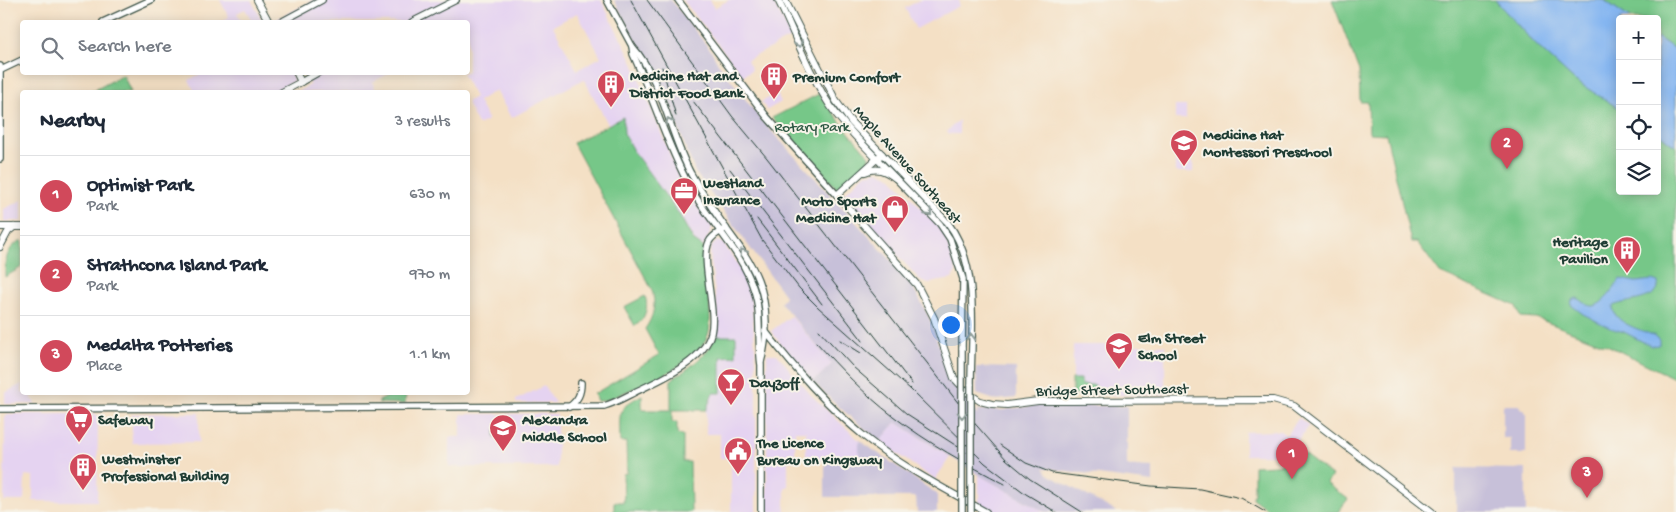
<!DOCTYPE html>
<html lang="en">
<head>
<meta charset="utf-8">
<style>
	body { margin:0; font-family:"Gochi Hand",sans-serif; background:#f2f2f3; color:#1f2937 }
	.controls { position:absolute; right:15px; top:15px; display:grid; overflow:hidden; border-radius:5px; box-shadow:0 2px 12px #0003 }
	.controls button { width:45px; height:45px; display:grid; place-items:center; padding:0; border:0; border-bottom:1px solid #e0e1e3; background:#fff; color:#1f2937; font:25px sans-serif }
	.you { position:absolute; left:950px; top:324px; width:18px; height:18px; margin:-12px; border:4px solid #fff; border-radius:50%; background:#1a73e8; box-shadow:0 0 0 8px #1a73e833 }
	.badge { display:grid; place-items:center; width:32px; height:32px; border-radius:50%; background:#d1495b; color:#fff; font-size:16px; font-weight:700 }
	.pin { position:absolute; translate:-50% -41px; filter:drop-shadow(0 1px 2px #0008) }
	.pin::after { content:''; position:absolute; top:26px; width:18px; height:15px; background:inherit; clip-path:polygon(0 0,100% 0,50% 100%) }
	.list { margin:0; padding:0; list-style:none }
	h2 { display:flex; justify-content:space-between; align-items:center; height:65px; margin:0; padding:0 20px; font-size:21px }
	h2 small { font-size:16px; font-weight:400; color:#747a83 }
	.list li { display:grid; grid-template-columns:32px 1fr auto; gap:15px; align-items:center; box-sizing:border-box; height:80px; padding:0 20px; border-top:1px solid #e0e1e3 }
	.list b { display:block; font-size:19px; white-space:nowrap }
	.list p { margin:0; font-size:16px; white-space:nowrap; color:#747a83 }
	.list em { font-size:16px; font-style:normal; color:#747a83 }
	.icon { flex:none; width:28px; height:28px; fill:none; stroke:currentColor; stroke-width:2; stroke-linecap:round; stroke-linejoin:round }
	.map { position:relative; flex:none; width:1676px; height:512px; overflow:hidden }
	.search { position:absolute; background:#fff; box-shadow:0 2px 12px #0003; left:20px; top:20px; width:450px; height:55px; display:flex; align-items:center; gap:12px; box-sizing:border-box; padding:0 18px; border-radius:5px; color:#747a83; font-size:19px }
	.panel { position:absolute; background:#fff; box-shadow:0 2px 12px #0003; left:20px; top:90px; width:450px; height:305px; border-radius:5px }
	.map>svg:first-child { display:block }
	.built { fill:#e5d3f1; fill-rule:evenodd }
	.industrial { fill:#c7c0d9 }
	.green { fill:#76c788; stroke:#4a825e }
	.water { fill:#85b6f1; stroke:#527a92 }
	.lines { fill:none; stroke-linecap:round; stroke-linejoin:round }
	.secondary-casing { stroke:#3f554a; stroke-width:8 }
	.primary-casing { stroke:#3f554a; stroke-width:8 }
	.secondary { stroke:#fff; stroke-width:5.5 }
	.primary { stroke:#fff; stroke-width:6 }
	.rail { stroke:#1f3d34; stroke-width:1 }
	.secondary-bridge-casing { stroke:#3f554a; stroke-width:8; stroke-linecap:butt }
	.secondary-bridge { stroke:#fff; stroke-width:5.5 }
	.oneway { stroke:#8f9e9a }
	.labels { text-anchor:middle; stroke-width:4; stroke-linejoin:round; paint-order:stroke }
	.poi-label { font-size:15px; font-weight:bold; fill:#1f3d34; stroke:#f7f3e8; text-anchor:start }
	.park-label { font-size:15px; fill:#305945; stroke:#f7f3e8 }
	.street-label { font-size:15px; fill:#1f3d34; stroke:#f7f3e8 }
</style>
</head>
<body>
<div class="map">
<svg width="1676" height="512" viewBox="0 0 1676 512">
	<rect width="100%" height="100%" fill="#f7f3e8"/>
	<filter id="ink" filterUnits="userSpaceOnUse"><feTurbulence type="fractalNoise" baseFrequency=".02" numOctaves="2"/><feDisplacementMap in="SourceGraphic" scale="10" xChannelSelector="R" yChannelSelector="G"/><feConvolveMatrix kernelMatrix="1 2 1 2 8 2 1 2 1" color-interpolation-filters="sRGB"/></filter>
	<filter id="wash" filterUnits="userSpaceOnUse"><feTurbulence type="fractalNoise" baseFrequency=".0096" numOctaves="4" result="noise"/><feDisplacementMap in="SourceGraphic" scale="20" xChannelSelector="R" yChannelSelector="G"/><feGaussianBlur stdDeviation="1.12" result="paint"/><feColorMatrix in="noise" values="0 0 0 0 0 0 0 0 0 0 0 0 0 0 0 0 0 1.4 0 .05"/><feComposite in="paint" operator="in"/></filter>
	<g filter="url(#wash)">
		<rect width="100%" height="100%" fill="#f4e0c5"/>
		<!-- built -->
		<g class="built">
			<path d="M220,0H251L263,22H253L245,9L237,13L242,22H226L224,20L229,17Z"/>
			<path d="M314,0H601L632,60L680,180L712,226L711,231L703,247L694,240L679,214L633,151L624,133L623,117L608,124L584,79L511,118L496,90L478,101L488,120L478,125L468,105V101L475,97L462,73L468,72V22H277L275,20ZM577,13L601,57L577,70L553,26Z"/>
			<path d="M683,0H709L714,8L729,0H772L792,37L747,60L752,70L741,77L735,66Z"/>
			<path d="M920,0H959V6L916,29L905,8Z"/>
			<path d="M290,72L294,80L292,82L273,92H195L189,80L202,73Z"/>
			<path d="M303,73H390L372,82L377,92H297L310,85Z"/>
			<path d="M777,94L781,102L767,110L761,102Z"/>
			<rect x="1175" y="106" width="11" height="13"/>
			<path d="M959,120V134H948L946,132Z"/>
			<rect x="1175" y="162" width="18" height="10"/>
			<path d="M878,171L891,177L942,230L946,239L955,266L956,271L952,279L929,283L920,280L843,195L865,174Z"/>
			<path d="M22,200V221H4V209Z"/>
			<path d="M717,241L723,243L740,268L750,293L752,306L756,361V512H731V458H720V434H706V410L713,393L721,392V357L736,356V336H716L718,316L710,255L712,246Z"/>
			<path d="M791,316L832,364L813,382L790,356L771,331Z"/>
			<rect x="1073" y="345" width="92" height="50"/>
			<path d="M767,354H777L811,395L859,440L860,460L806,461V431H795V461H788V487H785V512H767Z"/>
			<path d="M22,384V392L29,393L35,404H5V393Z"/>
			<path d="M544,386L555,403H516V400Z"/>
			<path d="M199,413V442L132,443V414Z"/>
			<path d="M8,414H95L98,416L97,501H33V476L25,475L24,501H4L5,418Z"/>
			<path d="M461,414H557V467H449V437H461Z"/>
			<path d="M1299,418L1309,426L1287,455H1245V432L1280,431L1286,435Z"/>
			<path d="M896,422L950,457L935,480L880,442Z"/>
			<path d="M979,475L1045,512H991L979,505Z"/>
		</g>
		<!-- industrial -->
		<g class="industrial">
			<path d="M614,0H671L712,52L718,63L762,121L902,272L913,287L930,319L949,376L977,415L978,410H1003L1038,405L1127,406V466L1153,467V482L1044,468L1049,475L1117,512H1045L979,475L896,422L880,442L839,407L813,382L832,364L781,303L785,296L695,172L666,95Z"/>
			<path d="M976,367L1016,368V398L995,400L977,394Z"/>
			<path d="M1503,405H1519L1526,413V454H1510V438H1503Z"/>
			<path d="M859,440L937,494V512H917L916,497H825V461L859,460Z"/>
			<path d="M1456,468L1526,469V512H1456Z"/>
		</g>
		<!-- green -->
		<g class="green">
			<path d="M1332,0H1495L1536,45L1574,80L1620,109V191H1657V132C1664,137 1669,143 1676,146V379L1609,346L1536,318L1520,317L1516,306L1440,273L1417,242H1411L1386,134L1369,133L1368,102H1360L1359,71Z"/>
			<path d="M1604,0H1676V50L1657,37V19H1631Z"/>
			<path d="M123,75L131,92H91Z"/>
			<path d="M819,94L845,128L869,156L868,162L838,190L772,118Z"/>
			<path d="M623,117L624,133L633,151L679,214L693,240L703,247C705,267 714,319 708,335C697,363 651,382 625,392C617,396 609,400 600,401H597L594,394L659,355L645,329C654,316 656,305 652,290L573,143Z"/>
			<path d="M22,240V267L5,277C5,260 6,248 22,240Z"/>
			<path d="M645,296C649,307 645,320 635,326L624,307Z"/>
			<path d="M716,336H736V356L721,357V393H713L706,410H672V422H677V434L683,435V462H690L691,512H614V502H624L623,474L627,473L626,442H620C620,414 615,409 642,395V410H671V380C689,368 707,356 716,336Z"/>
			<path d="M1072,379H1081V385H1095V394H1072Z"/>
			<path d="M395,393H406L405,404L379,403V401Z"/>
			<rect x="495" y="431" width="15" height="7"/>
			<path d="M1301,452L1332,476L1326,483L1348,499L1338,512H1271L1252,498L1254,493V466C1272,465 1288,467 1301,452Z"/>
		</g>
		<!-- water -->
		<g class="water">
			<path d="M1495,0H1604L1631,19H1620V109L1574,80L1536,45Z"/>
			<path d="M1657,37L1676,50V146C1669,143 1664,137 1657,132Z"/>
			<path d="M1620,279L1636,282L1652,280L1658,282C1662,301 1625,300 1613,306C1612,323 1642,330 1655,336L1659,340V345L1651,346L1624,332L1610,328L1583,314L1571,305L1572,300L1577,298C1582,300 1586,305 1591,306C1601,308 1616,287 1620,279Z"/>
		</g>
	</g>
	<g filter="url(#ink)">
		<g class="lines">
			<!-- secondary casing -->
			<g class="secondary-casing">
				<g id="secondary">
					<path d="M607,0L632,46C663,81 669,133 691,174C702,193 715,213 728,231C739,246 751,262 758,280C768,305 768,337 761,362"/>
					<path d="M678,0L767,117L837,195"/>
					<path d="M103,22L151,0"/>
					<path d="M281,22L322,0"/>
					<path d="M412,22L456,0"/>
					<path d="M632,46L633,54C653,97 667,146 690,187C709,222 742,251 754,290C762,314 757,340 761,365V512"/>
					<path d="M0,66V159"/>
					<path d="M1,70L22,60"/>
					<path d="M301,82L319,72"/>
					<path d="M882,154L948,223C981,267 971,333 971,385"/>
					<path d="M877,159L940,224L950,239L963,279L962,349"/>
					<path d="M765,331C796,370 827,406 865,437C902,467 945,489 986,512"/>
					<path d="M569,407C578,400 581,394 581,383"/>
					<path d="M0,409L604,406C615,403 625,397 635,392C659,380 704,362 711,333C717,309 700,261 709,242C712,235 720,232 726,228"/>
				</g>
			</g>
			<!-- primary casing -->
			<g class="primary-casing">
				<g id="primary">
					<path d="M257,0L269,22"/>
					<path d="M778,0C795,34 808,72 829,104C842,124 860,141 877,159"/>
					<path d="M785,0L836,101L852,123L882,154L837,195L917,285L934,318L954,378L967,392L980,401L992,404L1007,405L1038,401H1068L1273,400L1294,406L1432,512"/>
					<path d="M282,92L301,82L296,72"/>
					<path d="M865,172C877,167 885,170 895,178"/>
					<path d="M0,227H22"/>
					<path d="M0,247L8,232L14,227"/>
				</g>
			</g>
			<!-- secondary -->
			<use href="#secondary" class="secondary"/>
			<!-- primary -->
			<use href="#primary" class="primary"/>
			<!-- rail -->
			<g class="rail">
				<path d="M631,0L762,240L799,288L818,307L910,389L985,463L1026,494L1056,512"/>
				<path d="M647,0L732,116L767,158L970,418L1006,459L1030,479L1082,512"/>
				<path d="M662,67L676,116"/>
				<path d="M693,101L912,384"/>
				<path d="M730,169L863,341"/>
				<path d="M757,219L822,304"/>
				<path d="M819,330L853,367L907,414L966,452"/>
				<path d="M840,340L861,353"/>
				<path d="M816,342C840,368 865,395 893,416C928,443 966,464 1005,484"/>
				<path d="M1000,445L1026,463L1052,473L1151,486L1200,489L1241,498L1265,512"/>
			</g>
			<!-- secondary-bridge casing -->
			<g class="secondary-bridge-casing">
				<g id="secondary-bridge">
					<path d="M962,512V349"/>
					<path d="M971,512V385"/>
				</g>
			</g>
			<!-- secondary-bridge -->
			<use href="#secondary-bridge" class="secondary-bridge"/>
		</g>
		<!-- one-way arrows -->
		<defs><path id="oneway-chevron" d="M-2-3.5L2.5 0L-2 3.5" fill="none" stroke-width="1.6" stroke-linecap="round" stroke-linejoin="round" transform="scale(1.25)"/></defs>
		<g class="oneway">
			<use href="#oneway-chevron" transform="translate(799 44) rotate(65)"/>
			<use href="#oneway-chevron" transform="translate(669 121) rotate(-112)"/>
			<use href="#oneway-chevron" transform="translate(929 213) rotate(46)"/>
			<use href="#oneway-chevron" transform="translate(743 252) rotate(-122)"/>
			<use href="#oneway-chevron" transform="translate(971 337) rotate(-89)"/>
			<use href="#oneway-chevron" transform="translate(962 415) rotate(90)"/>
		</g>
	</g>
	<!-- icons -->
	<defs>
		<g id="building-pin" transform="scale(1.4375)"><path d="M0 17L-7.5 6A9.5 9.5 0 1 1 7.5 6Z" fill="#d1495b" stroke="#f7f3e8"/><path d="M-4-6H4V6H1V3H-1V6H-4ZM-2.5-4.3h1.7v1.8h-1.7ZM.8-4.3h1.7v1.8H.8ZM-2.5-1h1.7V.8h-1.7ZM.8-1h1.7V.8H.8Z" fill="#fff"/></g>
		<g id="school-pin" transform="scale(1.4375)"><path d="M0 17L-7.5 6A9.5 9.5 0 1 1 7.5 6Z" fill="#d1495b" stroke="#f7f3e8"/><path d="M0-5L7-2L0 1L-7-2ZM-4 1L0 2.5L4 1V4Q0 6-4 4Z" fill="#fff"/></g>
		<g id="office-pin" transform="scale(1.4375)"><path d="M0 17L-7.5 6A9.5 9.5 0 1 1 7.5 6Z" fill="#d1495b" stroke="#f7f3e8"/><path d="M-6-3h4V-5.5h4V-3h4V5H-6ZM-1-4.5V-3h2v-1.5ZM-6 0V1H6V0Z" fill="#fff"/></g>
		<g id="shop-pin" transform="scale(1.4375)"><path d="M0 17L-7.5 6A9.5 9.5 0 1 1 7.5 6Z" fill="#d1495b" stroke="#f7f3e8"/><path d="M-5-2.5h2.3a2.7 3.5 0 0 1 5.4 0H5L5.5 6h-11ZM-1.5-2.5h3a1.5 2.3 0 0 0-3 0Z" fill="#fff"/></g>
		<g id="bar-pin" transform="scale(1.4375)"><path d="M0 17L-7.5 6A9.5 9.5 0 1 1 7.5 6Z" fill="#d1495b" stroke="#f7f3e8"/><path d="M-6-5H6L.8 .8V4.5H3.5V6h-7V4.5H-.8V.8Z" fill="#fff"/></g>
		<g id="supermarket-pin" transform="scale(1.4375)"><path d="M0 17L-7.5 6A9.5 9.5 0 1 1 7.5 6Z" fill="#d1495b" stroke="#f7f3e8"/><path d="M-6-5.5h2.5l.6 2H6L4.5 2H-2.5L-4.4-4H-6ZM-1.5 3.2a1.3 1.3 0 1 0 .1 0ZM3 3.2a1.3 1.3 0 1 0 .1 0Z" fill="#fff"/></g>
		<g id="civic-pin" transform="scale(1.4375)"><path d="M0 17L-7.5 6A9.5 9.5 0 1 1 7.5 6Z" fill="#d1495b" stroke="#f7f3e8"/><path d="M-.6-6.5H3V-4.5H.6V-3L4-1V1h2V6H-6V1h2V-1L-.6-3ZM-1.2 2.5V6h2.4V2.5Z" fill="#fff"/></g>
	</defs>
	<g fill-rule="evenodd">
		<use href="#building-pin" x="774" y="76"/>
		<use href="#building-pin" x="611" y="84"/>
		<use href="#school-pin" x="1184" y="143"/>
		<use href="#office-pin" x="684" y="191"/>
		<use href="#shop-pin" x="895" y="209"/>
		<use href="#building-pin" x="1627" y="250"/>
		<use href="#school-pin" x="1119" y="346"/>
		<use href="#bar-pin" x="731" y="382"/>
		<use href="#supermarket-pin" x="79" y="419"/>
		<use href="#school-pin" x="503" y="428"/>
		<use href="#civic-pin" x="738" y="451"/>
		<use href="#building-pin" x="83" y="467"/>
	</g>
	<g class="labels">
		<!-- poi labels -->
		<g class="poi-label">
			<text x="630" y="80">Medicine Hat and<tspan x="630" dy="17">District Food Bank</tspan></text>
			<text x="793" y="81">Premium Comfort</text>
			<text x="1203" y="139">Medicine Hat<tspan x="1203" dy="17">Montessori Preschool</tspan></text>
			<text x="703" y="187">Westland<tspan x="703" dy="17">Insurance</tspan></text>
			<text x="876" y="205" text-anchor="end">Moto Sports<tspan x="876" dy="17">Medicine Hat</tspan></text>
			<text x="1608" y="246" text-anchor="end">Heritage<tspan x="1608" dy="17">Pavilion</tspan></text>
			<text x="1138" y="342">Elm Street<tspan x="1138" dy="17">School</tspan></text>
			<text x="750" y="387">Dayzoff</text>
			<text x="98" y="424">Safeway</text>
			<text x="522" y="424">Alexandra<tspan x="522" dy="17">Middle School</tspan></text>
			<text x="757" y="447">The Licence<tspan x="757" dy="17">Bureau on Kingsway</tspan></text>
			<text x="102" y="463">Westminster<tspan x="102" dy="17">Professional Building</tspan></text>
		</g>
		<!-- park labels -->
		<g class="park-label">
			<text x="812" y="131">Rotary Park</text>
		</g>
		<!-- street labels -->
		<g class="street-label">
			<text transform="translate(908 164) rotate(48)" y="5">Maple Avenue Southeast</text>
			<text transform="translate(1112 389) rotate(-1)" y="5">Bridge Street Southeast</text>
		</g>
	</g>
</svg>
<div class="controls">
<button>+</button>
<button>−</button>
<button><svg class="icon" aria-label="locate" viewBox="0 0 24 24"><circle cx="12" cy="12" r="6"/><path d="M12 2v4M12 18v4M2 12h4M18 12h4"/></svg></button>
<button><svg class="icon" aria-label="layers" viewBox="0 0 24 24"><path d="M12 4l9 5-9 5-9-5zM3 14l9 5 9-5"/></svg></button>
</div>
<div class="you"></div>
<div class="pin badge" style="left:1292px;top:479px">1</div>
<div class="pin badge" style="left:1507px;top:169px">2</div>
<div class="pin badge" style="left:1587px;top:498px">3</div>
<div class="search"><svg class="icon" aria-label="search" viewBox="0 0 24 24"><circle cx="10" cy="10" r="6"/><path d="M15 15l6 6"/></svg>Search here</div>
<section class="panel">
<h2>Nearby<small>3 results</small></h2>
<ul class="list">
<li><span class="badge">1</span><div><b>Optimist Park</b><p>Park</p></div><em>630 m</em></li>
<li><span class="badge">2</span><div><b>Strathcona Island Park</b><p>Park</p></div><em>970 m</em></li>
<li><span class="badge">3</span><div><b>Medalta Potteries</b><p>Place</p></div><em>1.1 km</em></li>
</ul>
</section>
</div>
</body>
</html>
